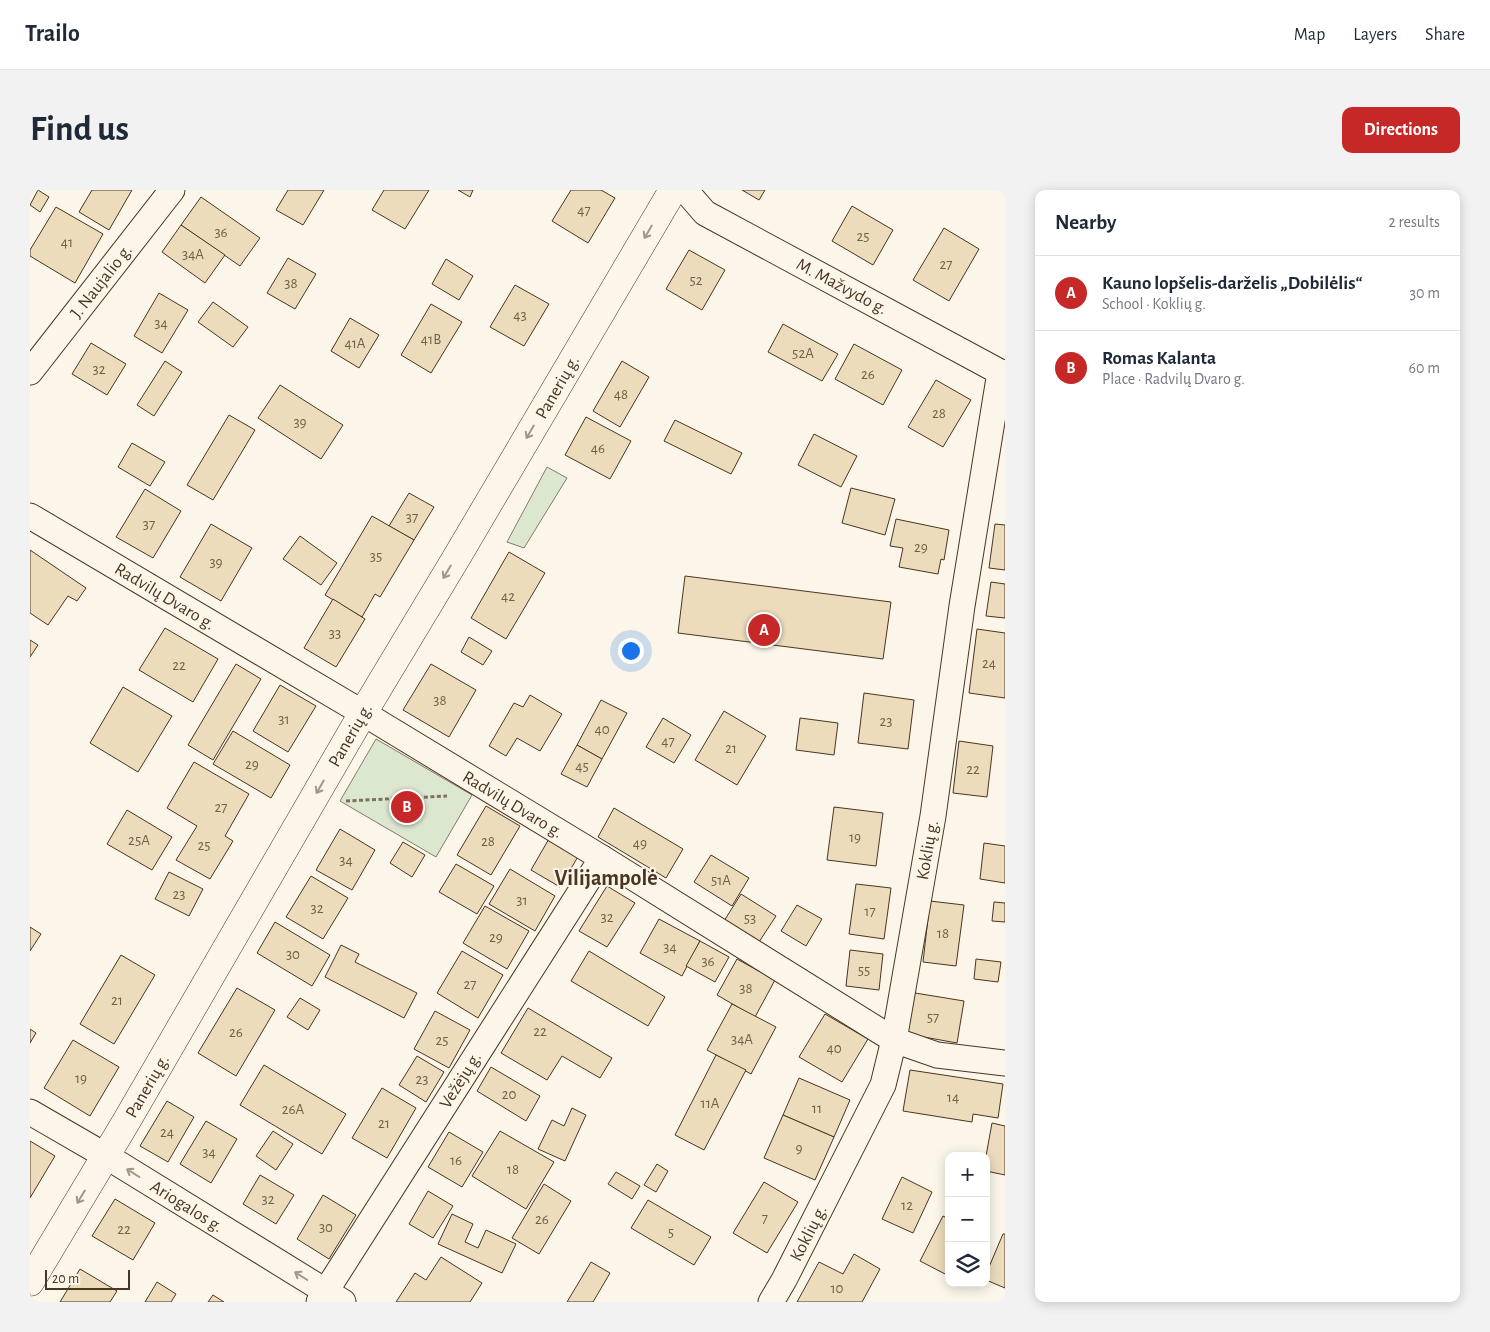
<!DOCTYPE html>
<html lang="en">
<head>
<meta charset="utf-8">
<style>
	body { margin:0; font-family:"Alegreya Sans",sans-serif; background:#f2f2f3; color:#1f2937 }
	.controls { position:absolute; right:15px; bottom:15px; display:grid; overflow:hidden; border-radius:10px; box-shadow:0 2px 12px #0003 }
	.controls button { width:45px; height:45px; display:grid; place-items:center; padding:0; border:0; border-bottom:1px solid #e0e1e3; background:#fff; color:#1f2937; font:25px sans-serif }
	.scale { position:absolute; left:15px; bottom:12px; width:85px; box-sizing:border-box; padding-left:5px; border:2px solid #4a3520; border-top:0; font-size:14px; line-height:18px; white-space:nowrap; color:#4a3520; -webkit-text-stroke:4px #fbf6e9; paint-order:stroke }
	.you { position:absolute; left:600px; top:460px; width:18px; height:18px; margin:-12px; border:4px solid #fff; border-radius:50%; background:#1a73e8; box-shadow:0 0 0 8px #1a73e833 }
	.badge { display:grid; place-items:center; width:32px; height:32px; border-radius:50%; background:#c62828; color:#fff; font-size:16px; font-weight:700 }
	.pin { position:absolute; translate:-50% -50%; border:2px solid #fff; box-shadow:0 1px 5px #0006 }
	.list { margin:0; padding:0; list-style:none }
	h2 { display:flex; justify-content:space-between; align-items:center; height:65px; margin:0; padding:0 20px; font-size:21px }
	h2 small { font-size:16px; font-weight:400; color:#747a83 }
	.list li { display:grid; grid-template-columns:32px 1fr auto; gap:15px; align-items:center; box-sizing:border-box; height:75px; padding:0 20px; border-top:1px solid #e0e1e3 }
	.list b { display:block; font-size:19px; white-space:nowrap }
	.list p { margin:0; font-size:16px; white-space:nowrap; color:#747a83 }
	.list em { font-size:16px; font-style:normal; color:#747a83 }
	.icon { flex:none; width:28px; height:28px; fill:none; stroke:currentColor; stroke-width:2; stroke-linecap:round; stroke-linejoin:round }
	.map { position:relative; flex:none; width:975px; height:1112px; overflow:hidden; border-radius:10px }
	header { display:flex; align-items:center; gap:30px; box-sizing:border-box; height:70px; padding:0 25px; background:#fff; border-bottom:1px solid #e0e1e3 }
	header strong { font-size:24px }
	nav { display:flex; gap:28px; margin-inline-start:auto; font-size:18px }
	.intro { display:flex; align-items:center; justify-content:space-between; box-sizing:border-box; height:120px; padding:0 30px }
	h1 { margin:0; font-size:35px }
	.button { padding:12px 22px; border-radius:10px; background:#c62828; color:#fff; font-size:18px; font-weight:700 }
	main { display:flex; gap:30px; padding:0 30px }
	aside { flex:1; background:#fff; border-radius:10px; box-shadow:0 2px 12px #0003 }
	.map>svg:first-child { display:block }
	.green { fill:#dce7d0; stroke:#887966 }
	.building { fill:#ecdcbc; stroke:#4a3520 }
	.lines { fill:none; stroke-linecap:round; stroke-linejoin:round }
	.street-casing { stroke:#4a3520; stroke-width:27 }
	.secondary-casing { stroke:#4a3520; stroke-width:29 }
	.path { stroke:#7f6f5c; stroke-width:3; stroke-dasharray:4 2.5; stroke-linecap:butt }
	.street { stroke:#fbf6e9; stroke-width:25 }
	.secondary { stroke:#fbf6e9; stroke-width:28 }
	.oneway { stroke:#a29684 }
	.labels { text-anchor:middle; stroke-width:4; stroke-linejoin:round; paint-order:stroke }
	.number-label { font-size:15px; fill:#725f47 }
	.street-label { font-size:18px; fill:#4a3520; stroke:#fbf6e9 }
	.district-label { font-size:22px; font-weight:bold; fill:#4a3520; stroke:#fbf6e9 }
</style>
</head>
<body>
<header>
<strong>Trailo</strong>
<nav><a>Map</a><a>Layers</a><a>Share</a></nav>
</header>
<div class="intro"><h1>Find us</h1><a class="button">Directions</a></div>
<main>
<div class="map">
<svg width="975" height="1112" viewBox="0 0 975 1112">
	<rect width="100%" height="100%" fill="#fbf6e9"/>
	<!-- green -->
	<g class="green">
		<path d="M517,277L537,288L494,358L477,352Z"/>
		<path d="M346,549L442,605L406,667L310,611Z"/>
	</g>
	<!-- building -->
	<g class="building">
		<path d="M8,0L19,7L10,22L0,15Z"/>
		<path d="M62,0H102L79,40L49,22Z"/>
		<path d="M258,0H294L273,35L246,20Z"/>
		<path d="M354,0H399L375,39L342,20Z"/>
		<path d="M428,0H443L440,7Z"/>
		<path d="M541,0H571L585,8L558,53L522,31Z"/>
		<path d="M712,0H735L729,10Z"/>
		<path d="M171,7L230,48L210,76L151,35Z"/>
		<path d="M822,16L863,40L843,75L802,51Z"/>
		<path d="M26,17L73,44L45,93L0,66V60Z"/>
		<path d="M151,35L195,65L175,93L132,62Z"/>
		<path d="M914,38L949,59L919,111L883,90Z"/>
		<path d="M659,60L695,80L672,120L636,99Z"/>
		<path d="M258,68L286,84L265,119L237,103Z"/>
		<path d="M416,69L443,86L429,110L402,94Z"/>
		<path d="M485,95L519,114L494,156L460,137Z"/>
		<path d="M129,103L158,120L132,163L104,146Z"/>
		<path d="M183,112L218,137L203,157L168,132Z"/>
		<path d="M401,114L432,132L401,183L371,165Z"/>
		<path d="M320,128L349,145L329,178L301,161Z"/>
		<path d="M753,134L808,164L792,191L738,162Z"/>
		<path d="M61,153L96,174L77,205L42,184Z"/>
		<path d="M824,154L872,180L853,215L805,189Z"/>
		<path d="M135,171L152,182L124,226L107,215Z"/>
		<path d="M592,171L619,187L590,237L563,221Z"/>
		<path d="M906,190L941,210L913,257L878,237Z"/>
		<path d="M250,195L313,235L291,269L228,228Z"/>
		<path d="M199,225L225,240L183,310L157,295Z"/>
		<path d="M556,227L601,251L580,289L535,265Z"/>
		<path d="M645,230L712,263L701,284L634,251Z"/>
		<path d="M784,244L827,266L811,297L768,275Z"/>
		<path d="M102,253L135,272L120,296L88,277Z"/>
		<path d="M821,298L865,309L855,345L812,333Z"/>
		<path d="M115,299L151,321L123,368L86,347Z"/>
		<path d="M379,303L404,317L384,350L359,336Z"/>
		<path d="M342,326L384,350L350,407L345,404L332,427L295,405Z"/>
		<path d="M866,329L919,340L914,370L911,369L908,384L869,377L873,358L860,356Z"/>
		<path d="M181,334L222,358L191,411L150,387Z"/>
		<path d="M965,334L975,335V380L959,378Z"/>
		<path d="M270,346L307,373L291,395L253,369Z"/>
		<path d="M0,360L56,398L47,411L38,406L18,435L0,423Z"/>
		<path d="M479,362L515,383L476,449L441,428Z"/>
		<path d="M655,386L861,412L853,469L648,443Z"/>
		<path d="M961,392L975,394V428L956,426Z"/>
		<path d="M303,409L335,429L306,477L274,458Z"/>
		<path d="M135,438L188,469L163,512L109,480Z"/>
		<path d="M947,439L975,443V508L939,503Z"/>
		<path d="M439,447L462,461L453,475L431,462Z"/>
		<path d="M0,450L8,455L0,467Z"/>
		<path d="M206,474L231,489L183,570L158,555Z"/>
		<path d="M401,474L446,500L419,547L373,520Z"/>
		<path d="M250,495L286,516L258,562L223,541Z"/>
		<path d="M93,497L142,526L108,582L60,553Z"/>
		<path d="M834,503L884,510L878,559L828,553Z"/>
		<path d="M500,505L532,524L510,561L487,548L476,566L459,556L484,513L493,517Z"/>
		<path d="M571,510L597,523L572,569L547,555Z"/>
		<path d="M694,521L736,546L707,595L665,570Z"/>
		<path d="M633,528L661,545L644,573L616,557Z"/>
		<path d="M770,528L808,533L804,565L766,560Z"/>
		<path d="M203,541L260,575L241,608L183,574Z"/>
		<path d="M929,551L963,556L957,607L923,603Z"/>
		<path d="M547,555L572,569L557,597L531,584Z"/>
		<path d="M164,572L219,604L195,646L203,651L180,689L146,670L167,636L137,618Z"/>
		<path d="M456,616L490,636L461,685L427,665Z"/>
		<path d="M804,617L853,623L846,676L797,670Z"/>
		<path d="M584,618L653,659L636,688L568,647Z"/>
		<path d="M97,620L142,647L122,680L77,654Z"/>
		<path d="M310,639L345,660L322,700L286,680Z"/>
		<path d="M520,647L549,665L530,697L501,680Z"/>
		<path d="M373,652L395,665L382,687L360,673Z"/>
		<path d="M954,653L975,656V693L950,689Z"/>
		<path d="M681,665L719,688L702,716L664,692Z"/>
		<path d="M426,674L464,696L447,724L409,702Z"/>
		<path d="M480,679L525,706L505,741L459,714Z"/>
		<path d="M139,682L173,699L159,726L125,709Z"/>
		<path d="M281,686L318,708L293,749L256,727Z"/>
		<path d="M826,694L861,698L854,749L819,744Z"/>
		<path d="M577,696L605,713L577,757L549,741Z"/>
		<path d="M711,704L746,726L729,752L694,731Z"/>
		<path d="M900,711L934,715L926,776L893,772Z"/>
		<path d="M964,712L975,713V732L962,731Z"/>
		<path d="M767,715L792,729L776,756L751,741Z"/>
		<path d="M455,716L499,741L477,779L433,753Z"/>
		<path d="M629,729L670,751L652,786L610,763Z"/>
		<path d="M245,732L300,765L282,796L227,763Z"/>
		<path d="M0,737L11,744L0,761Z"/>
		<path d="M670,751L699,767L685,792L656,776Z"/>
		<path d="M311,755L329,764L325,772L387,803L374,828L295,787Z"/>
		<path d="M820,760L853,764L849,800L816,796Z"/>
		<path d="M432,761L473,785L448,828L407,803Z"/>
		<path d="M559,761L635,807L618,836L541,791Z"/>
		<path d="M91,765L125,785L84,854L50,834Z"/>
		<path d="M707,769L745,790L725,827L687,805Z"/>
		<path d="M946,769L971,772L968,792L944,789Z"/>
		<path d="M207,798L245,820L206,886L168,863Z"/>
		<path d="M879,802L934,811L927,853L872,843Z"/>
		<path d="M270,808L290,820L278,840L257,827Z"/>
		<path d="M702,814L746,837L721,884L677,860Z"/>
		<path d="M498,818L582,868L570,888L532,866L517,890L471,863Z"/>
		<path d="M405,821L440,840L419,878L384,859Z"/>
		<path d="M795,824L838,849L812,892L769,867Z"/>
		<path d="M0,839L6,843L0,853Z"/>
		<path d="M43,850L89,877L60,926L14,898Z"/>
		<path d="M686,865L716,880L674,960L645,945Z"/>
		<path d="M387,866L414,882L396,912L369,895Z"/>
		<path d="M234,875L316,924L292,964L210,915Z"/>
		<path d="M461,877L510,906L496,931L447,901Z"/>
		<path d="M880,880L973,894L968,928L943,924L942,932L873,921Z"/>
		<path d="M769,888L820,910L804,947L753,925Z"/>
		<path d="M352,898L386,918L357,968L322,948Z"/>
		<path d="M137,911L164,927L138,972L110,956Z"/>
		<path d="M542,918L556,925L535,971L508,959L522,930L534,936Z"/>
		<path d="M753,925L804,947L785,990L734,968Z"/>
		<path d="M176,931L207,949L181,993L150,974Z"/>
		<path d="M962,933L975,936V985L956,981V966Z"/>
		<path d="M243,941L263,954L246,980L226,966Z"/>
		<path d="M470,941L524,972L496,1019L442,986Z"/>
		<path d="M419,942L453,962L432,997L398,977Z"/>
		<path d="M0,951L25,966L0,1008Z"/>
		<path d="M627,974L638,981L626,1002L614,995Z"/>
		<path d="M586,982L610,996L602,1009L578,994Z"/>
		<path d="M230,985L264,1005L246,1034L213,1014Z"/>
		<path d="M872,987L902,1002L883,1043L852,1029Z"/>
		<path d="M734,992L768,1012L737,1063L703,1043Z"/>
		<path d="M514,994L541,1011L509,1064L482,1048Z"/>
		<path d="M398,1001L423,1016L403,1048L379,1034Z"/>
		<path d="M293,1005L326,1025L299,1069L267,1049Z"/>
		<path d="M85,1009L125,1033L103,1070L62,1046Z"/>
		<path d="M618,1010L681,1047L664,1075L601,1038Z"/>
		<path d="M422,1024L443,1034L435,1052L448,1058L456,1040L486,1054L472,1083L408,1054Z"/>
		<path d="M913,1026L919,1029V1086L890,1071Z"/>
		<path d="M973,1044H975V1098L956,1090V1084Z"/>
		<path d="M824,1064L850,1079L832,1112H767L789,1072L813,1084Z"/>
		<path d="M411,1067L452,1093L440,1112H366L385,1083L396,1090Z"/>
		<path d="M561,1072L580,1083L563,1112H537Z"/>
		<path d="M50,1079L87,1101L80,1112H30Z"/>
		<path d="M127,1092L146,1104L141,1112H115Z"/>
		<path d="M183,1105L194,1112H178Z"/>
	</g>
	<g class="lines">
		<!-- street casing -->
		<g class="street-casing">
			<g id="street">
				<path d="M655,0L675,23L970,182L975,183"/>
				<path d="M0,182L142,0"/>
				<path d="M0,326L333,523L572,668L864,850L907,865L975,873"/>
				<path d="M0,922L76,966L313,1112"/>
				<path d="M289,1112L572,668"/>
				<path d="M741,1112L754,1090L853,895L864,850L903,626L932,416L970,182"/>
			</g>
		</g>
		<!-- secondary casing -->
		<g class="secondary-casing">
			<path id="secondary" d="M0,1092L96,932L333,523L428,365L643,0"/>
		</g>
		<!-- path -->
		<path class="path" d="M316,611L417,606"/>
		<!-- street -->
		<use href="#street" class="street"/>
		<!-- secondary -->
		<use href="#secondary" class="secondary"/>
	</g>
	<!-- one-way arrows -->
	<defs><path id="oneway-shaft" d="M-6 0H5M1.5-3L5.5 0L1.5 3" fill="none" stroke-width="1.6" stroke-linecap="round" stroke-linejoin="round" transform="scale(1.25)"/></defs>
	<g class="oneway">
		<use href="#oneway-shaft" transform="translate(618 42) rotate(120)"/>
		<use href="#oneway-shaft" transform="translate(500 242) rotate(120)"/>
		<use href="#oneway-shaft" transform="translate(417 382) rotate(121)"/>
		<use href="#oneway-shaft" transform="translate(290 597) rotate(120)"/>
		<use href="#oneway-shaft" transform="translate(103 983) rotate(-148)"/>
		<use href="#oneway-shaft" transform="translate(51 1007) rotate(121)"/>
		<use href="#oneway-shaft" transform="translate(271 1086) rotate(-148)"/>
	</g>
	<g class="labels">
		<!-- number labels -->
		<g class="number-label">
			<text x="554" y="25">47</text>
			<text x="191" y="47">36</text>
			<text x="833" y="51">25</text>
			<text x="37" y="57">41</text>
			<text x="163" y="69">34A</text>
			<text x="916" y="79">27</text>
			<text x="666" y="95">52</text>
			<text x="261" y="98">38</text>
			<text x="490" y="130">43</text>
			<text x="131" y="138">34</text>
			<text x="401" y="154">41B</text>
			<text x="325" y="158">41A</text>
			<text x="773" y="168">52A</text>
			<text x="69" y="184">32</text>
			<text x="838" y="189">26</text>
			<text x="591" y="209">48</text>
			<text x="909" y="228">28</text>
			<text x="270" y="237">39</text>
			<text x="568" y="263">46</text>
			<text x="382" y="332">37</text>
			<text x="119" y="339">37</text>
			<text x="891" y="362">29</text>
			<text x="346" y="371">35</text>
			<text x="186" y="377">39</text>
			<text x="478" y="411">42</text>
			<text x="305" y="448">33</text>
			<text x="959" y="478">24</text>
			<text x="149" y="480">22</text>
			<text x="410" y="515">38</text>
			<text x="254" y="534">31</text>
			<text x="856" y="536">23</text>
			<text x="572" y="544">40</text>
			<text x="638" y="556">47</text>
			<text x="701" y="563">21</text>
			<text x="222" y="579">29</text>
			<text x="552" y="581">45</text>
			<text x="943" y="584">22</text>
			<text x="191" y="622">27</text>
			<text x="825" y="652">19</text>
			<text x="109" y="655">25A</text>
			<text x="458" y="656">28</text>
			<text x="610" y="658">49</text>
			<text x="174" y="660">25</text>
			<text x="316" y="675">34</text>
			<text x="691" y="695">51A</text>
			<text x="149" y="709">23</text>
			<text x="492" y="715">31</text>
			<text x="287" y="723">32</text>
			<text x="840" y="726">17</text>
			<text x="577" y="732">32</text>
			<text x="720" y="733">53</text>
			<text x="913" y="748">18</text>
			<text x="466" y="752">29</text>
			<text x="640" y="762">34</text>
			<text x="263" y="769">30</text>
			<text x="678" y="776">36</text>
			<text x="834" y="785">55</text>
			<text x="440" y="799">27</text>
			<text x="716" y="803">38</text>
			<text x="87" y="815">21</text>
			<text x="903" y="832">57</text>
			<text x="510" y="846">22</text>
			<text x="206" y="847">26</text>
			<text x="712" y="854">34A</text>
			<text x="412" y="855">25</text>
			<text x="804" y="863">40</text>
			<text x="51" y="893">19</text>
			<text x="392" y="894">23</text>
			<text x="479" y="909">20</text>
			<text x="923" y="912">14</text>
			<text x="680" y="918">11A</text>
			<text x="787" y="923">11</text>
			<text x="263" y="924">26A</text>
			<text x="354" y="938">21</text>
			<text x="137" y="947">24</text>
			<text x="769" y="963">9</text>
			<text x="179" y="967">34</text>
			<text x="426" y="975">16</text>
			<text x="483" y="984">18</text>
			<text x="238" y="1014">32</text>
			<text x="877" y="1020">12</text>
			<text x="735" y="1033">7</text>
			<text x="512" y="1034">26</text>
			<text x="296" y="1042">30</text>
			<text x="94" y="1044">22</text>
			<text x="641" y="1047">5</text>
			<text x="807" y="1103">10</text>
		</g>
		<!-- street labels -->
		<g class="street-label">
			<text transform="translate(71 91) rotate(-52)" y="6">J. Naujalio g.</text>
			<text transform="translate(812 96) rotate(28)" y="6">M. Mažvydo g.</text>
			<text transform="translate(527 197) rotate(-60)" y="6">Panerių g.</text>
			<text transform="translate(135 406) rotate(31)" y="6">Radvilų Dvaro g.</text>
			<text transform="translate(320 545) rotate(-60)" y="6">Panerių g.</text>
			<text transform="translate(483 614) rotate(31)" y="6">Radvilų Dvaro g.</text>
			<text transform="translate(897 660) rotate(-80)" y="6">Koklių g.</text>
			<text transform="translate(430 890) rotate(-58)" y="6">Vežėjų g.</text>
			<text transform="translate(117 896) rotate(-60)" y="6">Panerių g.</text>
			<text transform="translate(157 1016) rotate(32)" y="6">Ariogalos g.</text>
			<text transform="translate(778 1043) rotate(-63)" y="6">Koklių g.</text>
		</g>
		<!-- district labels -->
		<g class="district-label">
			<text x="576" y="695">Vilijampolė</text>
		</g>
	</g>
</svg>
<div class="controls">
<button>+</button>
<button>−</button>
<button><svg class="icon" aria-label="layers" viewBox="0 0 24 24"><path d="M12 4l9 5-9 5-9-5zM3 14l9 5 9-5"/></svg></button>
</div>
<div class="scale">20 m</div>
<div class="you"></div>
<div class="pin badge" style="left:734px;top:440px">A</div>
<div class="pin badge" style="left:377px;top:617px">B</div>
</div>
<aside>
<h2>Nearby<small>2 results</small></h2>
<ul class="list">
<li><span class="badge">A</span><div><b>Kauno lopšelis-darželis „Dobilėlis“</b><p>School · Koklių g.</p></div><em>30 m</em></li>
<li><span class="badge">B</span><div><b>Romas Kalanta</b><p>Place · Radvilų Dvaro g.</p></div><em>60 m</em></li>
</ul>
</aside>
</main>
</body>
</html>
